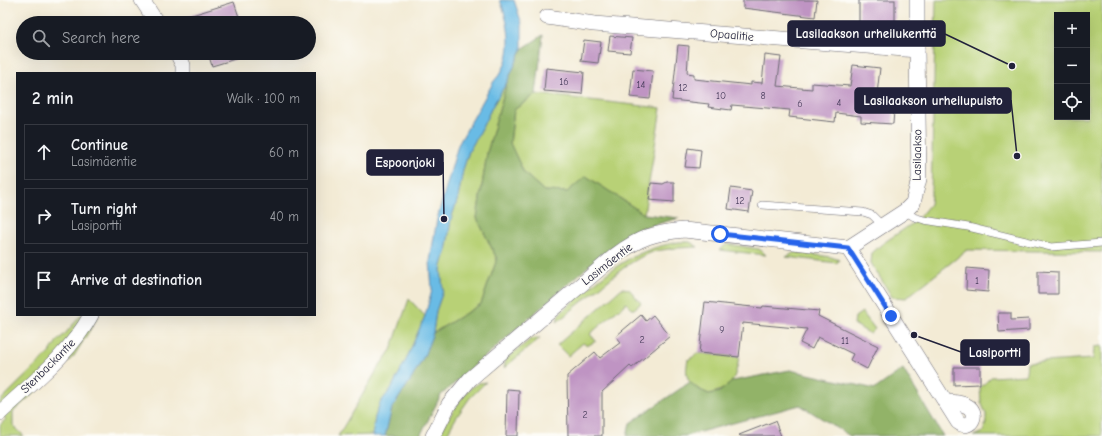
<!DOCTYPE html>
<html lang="en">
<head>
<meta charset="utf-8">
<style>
	body { margin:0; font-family:"Comic Neue",sans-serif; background:#242831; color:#f1f3f6 }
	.controls { position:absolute; right:12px; top:12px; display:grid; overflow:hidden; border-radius:0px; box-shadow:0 4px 16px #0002 }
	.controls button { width:36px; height:36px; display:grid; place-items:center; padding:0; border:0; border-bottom:1px solid #363941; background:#171b24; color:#f1f3f6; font:20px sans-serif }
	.stop { position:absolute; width:12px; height:12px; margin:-9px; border:3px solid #2563eb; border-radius:50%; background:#fff }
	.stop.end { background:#2563eb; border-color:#fff; box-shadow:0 1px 4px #0008 }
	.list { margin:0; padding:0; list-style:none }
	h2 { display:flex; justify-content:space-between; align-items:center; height:52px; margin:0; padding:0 16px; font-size:17px }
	h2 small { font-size:13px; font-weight:400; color:#9ea1a6 }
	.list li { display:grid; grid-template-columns:26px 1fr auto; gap:12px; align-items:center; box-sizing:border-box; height:56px; margin:0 8px 8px; padding:0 8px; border:1px solid #363941; border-radius:0px }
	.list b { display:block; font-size:15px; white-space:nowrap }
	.list p { margin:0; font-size:13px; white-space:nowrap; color:#9ea1a6 }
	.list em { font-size:13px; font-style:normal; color:#9ea1a6 }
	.icon { flex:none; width:22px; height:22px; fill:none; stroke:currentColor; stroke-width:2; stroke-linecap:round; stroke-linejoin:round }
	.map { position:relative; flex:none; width:1102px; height:436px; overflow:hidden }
	.search { position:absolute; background:#171b24; box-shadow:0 4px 16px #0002; left:16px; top:16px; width:300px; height:44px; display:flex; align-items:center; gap:10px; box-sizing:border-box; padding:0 14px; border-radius:22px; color:#9ea1a6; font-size:15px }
	.panel { position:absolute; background:#171b24; box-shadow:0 4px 16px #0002; left:16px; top:72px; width:300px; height:244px; border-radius:0px }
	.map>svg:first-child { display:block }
	.green { fill:#b8d176; stroke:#6d7a58; fill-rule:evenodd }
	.forest { fill:#92b367; stroke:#5a6a51 }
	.water { fill:#69bbe5; stroke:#466e90 }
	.building { fill:#bf94c3 }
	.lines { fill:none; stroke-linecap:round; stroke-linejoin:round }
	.lane-casing { stroke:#6b6871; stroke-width:8 }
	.street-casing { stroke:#6b6871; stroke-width:16 }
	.lane { stroke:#fff; stroke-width:7 }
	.street { stroke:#fff; stroke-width:15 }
	.route { stroke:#2563eb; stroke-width:5 }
	.labels { text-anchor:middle; stroke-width:3; stroke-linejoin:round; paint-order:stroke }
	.number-label { font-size:10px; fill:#493e5d }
	.street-label { font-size:12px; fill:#22223b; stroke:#fdfcf7 }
	.leader { fill:none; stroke:#22223b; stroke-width:1.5 }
	.callout-dot { fill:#22223b; stroke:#fdfcf7; stroke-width:1.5 }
	.callout { fill:#22223b; stroke:#22223b; stroke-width:1.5 }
	.callout-label { font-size:13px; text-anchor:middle; font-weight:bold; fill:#fff }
</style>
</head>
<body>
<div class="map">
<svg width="1102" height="436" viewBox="0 0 1102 436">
	<rect width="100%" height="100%" fill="#fdfcf7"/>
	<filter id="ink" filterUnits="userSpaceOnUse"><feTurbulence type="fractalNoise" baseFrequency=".025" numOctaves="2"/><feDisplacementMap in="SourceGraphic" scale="8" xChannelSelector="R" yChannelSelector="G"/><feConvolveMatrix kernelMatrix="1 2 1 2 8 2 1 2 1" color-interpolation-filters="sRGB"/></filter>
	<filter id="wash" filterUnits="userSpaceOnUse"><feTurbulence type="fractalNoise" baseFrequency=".012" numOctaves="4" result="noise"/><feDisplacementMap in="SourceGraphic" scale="16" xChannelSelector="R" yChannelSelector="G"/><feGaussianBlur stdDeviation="0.9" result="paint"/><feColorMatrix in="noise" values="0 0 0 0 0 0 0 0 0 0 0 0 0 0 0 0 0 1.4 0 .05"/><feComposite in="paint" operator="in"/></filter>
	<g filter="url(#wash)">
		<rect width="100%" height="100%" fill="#f3ebd5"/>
		<!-- green -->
		<g class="green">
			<path d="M936,0H1102V252L967,250L906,298L892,297L871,263L872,253L882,244L916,221L930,204L931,195ZM1057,15H1087V117H1057Z"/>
			<path d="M507,82L487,153L477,218L497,259L481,304L433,333L436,311L443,291L441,269L446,252L451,219L458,198L463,170L469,151L480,132L492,107Z"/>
			<path d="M536,94L661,108L644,214L586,176L567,192L544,191L524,173L510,144L514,110Z"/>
			<path d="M678,242H690L698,247L676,248L655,251L641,257L626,266L557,322L559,314C584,293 609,267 639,254C651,248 664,245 678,242Z"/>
			<path d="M727,244L759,249L766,255L719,250Z"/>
			<path d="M795,252L831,257L839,260L837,263L786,257Z"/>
			<path d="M622,288L629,289L641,303L634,309H632L626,303L590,334L596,341L587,346L583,343L568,356L557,345Z"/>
			<path d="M409,299L425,316L406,360L391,389L380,403L375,417L373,435L338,436L380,365L391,350Z"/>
			<path d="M862,312L875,329L870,334L854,324L855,317Z"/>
			<path d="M81,315H99L74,356L13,412V425L24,436H0V425L6,419L0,413V401L50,352L57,341L65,334Z"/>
			<path d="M540,338L504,368L506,359L531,339Z"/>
			<path d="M1102,346V436H973L983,432L986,423V414L981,402L980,388L991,377L1026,375L1027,363L1093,359L1094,347Z"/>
			<path d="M699,353L739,357C735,379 733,388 709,394C691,386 683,381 688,360Z"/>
			<path d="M486,382L469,399L456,418L446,436H439C447,421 462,392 477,384C479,382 484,383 486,382Z"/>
		</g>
		<!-- forest -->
		<g class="forest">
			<path d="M543,35L536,94L514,110L510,143L524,173L544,191L567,192L586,176L644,214L679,218L639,229L599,257L441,395L420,436H385L392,408L412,378L424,356L433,333L481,304L497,259L477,218L487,153L507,82L522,49Z"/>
			<path d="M903,369L943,436H850L800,405L685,436H627L630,423L690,382L698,389L709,394L719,392L733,381L790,370L875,389Z"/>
		</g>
		<!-- water -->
		<path class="water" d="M500,0H514L522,24V49L507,82L492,107L480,132L469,151L463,170L458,198L451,219L446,252L441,269L443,291L436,311L433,333L424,356L412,378L392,408L385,436H372L375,417L380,403L391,389L406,360L425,316L432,290L430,261L437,219L458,145L494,81C516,59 510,26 500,0Z"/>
		<g id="blocks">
			<!-- building -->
			<g class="building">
				<path d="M743,0H817L815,17L743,8Z"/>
				<rect x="859" y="0" width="36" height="27"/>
				<path d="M234,2L241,23H176V20Z"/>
				<path d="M610,36L632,38L630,53L608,51Z"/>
				<path d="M584,40L601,42L598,63L581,61Z"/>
				<path d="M678,45L689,46L687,73L694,74V79L751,85V82L762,83L765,55L781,57L777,86L812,89V83L850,86L853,65L880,68L877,94L895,96L893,124L861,122V116L836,113L835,122L789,117L790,110L732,105L731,110L708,107L709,104L672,100Z"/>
				<path d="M208,53H244L245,56L212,66Z"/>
				<path d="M546,68L584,72L582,94L544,91Z"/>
				<path d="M633,69L653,71L650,99L630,97Z"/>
				<path d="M688,148L701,150L699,168L685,167Z"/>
				<path d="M667,182H674V202L649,200L651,183L663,184Z"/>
				<path d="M731,188L752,191L749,212L728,209Z"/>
				<path d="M967,268L989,270L988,292L966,290Z"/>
				<path d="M1038,271L1058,272V294H1038Z"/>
				<path d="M705,302L762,308L763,306L819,311L818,316L878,346L867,369L850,360L853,354L818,337L812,349L800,343L807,329L743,323L739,357L699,353Z"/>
				<path d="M998,313H1011V320L1029,319V330L999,332Z"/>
				<path d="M641,315L646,321L653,315L670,336L632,368L630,366L602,392V436H568L567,376L595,352L600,358L621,342L616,336Z"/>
				<path d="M954,367H980V384L954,385Z"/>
				<path d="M507,389L519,390L518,436H506Z"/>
				<path d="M775,421L781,436H740L739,435Z"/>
			</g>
		</g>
	</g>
	<g filter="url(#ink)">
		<use href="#blocks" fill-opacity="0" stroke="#6b6871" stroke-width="1"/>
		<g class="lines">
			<!-- lane casing -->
			<g class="lane-casing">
				<g id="lane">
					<path d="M762,205L863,212L872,215L883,226"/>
					<path d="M905,211L914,217L924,220L968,227L1051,247L1102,243"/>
				</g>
			</g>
			<!-- street casing -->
			<g class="street-casing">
				<g id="street">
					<path d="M142,0L157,23"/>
					<path d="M547,17L594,24L917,50"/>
					<path d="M177,53L183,65V73"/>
					<path d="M848,248L958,422C971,432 981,411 965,405C959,402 952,402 945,402"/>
					<path d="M0,413C32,383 70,354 91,315"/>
					<path d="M433,436L449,404L470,379L616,255C640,237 654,233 684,230L848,248L905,211L913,203L919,179L917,50V0"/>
				</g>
			</g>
			<!-- lane -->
			<use href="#lane" class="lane"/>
			<!-- street -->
			<use href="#street" class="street"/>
		</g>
	</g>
	<g class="lines" filter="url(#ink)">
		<!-- route -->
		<path class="route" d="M720,234L848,248L891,316"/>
	</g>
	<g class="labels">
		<!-- number labels -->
		<g class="number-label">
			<text x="564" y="85">16</text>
			<text x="641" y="88">14</text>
			<text x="683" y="91">12</text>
			<text x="721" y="99">10</text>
			<text x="763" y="99">8</text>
			<text x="839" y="106">4</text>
			<text x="800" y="107">6</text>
			<text x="740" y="204">12</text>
			<text x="977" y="284">1</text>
			<text x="722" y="333">9</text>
			<text x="642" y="343">2</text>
			<text x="845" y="344">11</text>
			<text x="585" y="418">2</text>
		</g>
		<!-- street labels -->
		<g class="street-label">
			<text transform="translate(732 35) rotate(5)" y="4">Opaalitie</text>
			<text transform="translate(917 155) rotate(-89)" y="4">Lasilaakso</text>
			<text transform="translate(607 264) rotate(-38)" y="4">Lasimäentie</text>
			<text transform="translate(48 366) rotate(-45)" y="4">Stenbackantie</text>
		</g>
	</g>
	<!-- callouts -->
	<path class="leader" d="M1012 66L945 34M1017 156L1011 100M444 219L443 162M914 335L961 352"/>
	<g class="callout-dot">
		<circle cx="1012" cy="66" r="4"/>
		<circle cx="1017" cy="156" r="4"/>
		<circle cx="444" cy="219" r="4"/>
		<circle cx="914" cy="335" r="4"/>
	</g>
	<g class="callout">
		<rect x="788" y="21" width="157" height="25" rx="4"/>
		<rect x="855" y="88" width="156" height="25" rx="4"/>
		<rect x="367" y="150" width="76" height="25" rx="4"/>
		<rect x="961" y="340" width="68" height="25" rx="4"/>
	</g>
	<g class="callout-label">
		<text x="866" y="38">Lasilaakson urheilukenttä</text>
		<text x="933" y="105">Lasilaakson urheilupuisto</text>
		<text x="405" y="167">Espoonjoki</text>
		<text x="995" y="357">Lasiportti</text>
	</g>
</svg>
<div class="controls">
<button>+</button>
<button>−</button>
<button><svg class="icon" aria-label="locate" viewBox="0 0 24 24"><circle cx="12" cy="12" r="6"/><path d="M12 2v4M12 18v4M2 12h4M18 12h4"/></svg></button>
</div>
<div class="stop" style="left:720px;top:234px"></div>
<div class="stop end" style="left:891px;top:316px"></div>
<div class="search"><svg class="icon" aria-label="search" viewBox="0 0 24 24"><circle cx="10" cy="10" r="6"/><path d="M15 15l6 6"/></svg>Search here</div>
<section class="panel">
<h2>2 min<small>Walk · 100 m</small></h2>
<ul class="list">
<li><svg class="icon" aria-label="ahead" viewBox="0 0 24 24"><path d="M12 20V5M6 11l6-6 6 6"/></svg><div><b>Continue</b><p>Lasimäentie</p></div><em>60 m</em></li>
<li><svg class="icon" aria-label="right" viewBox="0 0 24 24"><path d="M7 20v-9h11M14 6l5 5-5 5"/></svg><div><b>Turn right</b><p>Lasiportti</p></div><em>40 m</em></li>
<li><svg class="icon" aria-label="arrive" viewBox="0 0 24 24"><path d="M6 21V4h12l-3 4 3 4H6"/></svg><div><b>Arrive at destination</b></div></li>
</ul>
</section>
</div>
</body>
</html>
